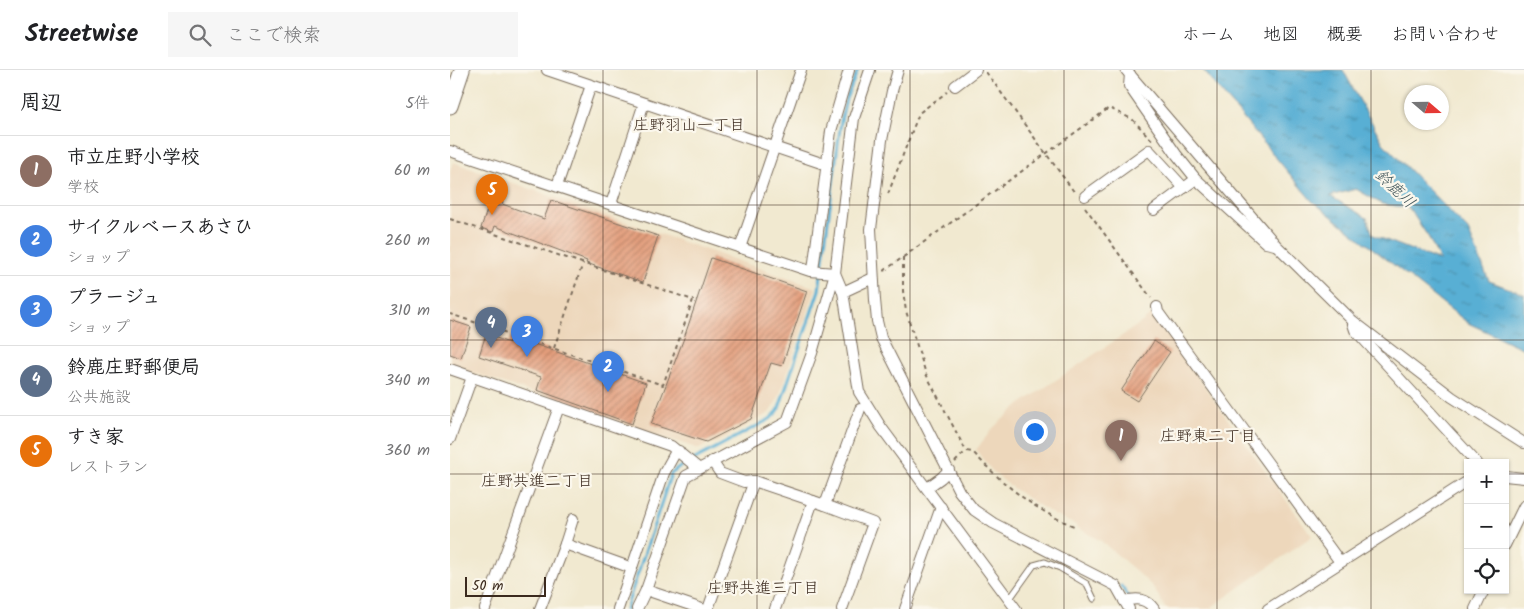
<!DOCTYPE html>
<html lang="ja">
<head>
<meta charset="utf-8">
<style>
	body { margin:0; font-family:Kalam,"Klee One",sans-serif; background:#f6f6f6; color:#202124 }
	.controls { position:absolute; right:15px; bottom:15px; display:grid; overflow:hidden; border-radius:0px; box-shadow:0 1px 4px #0004 }
	.controls button { width:45px; height:45px; display:grid; place-items:center; padding:0; border:0; border-bottom:1px solid #e0e0e0; background:#fff; color:#202124; font:25px sans-serif }
	.compass { position:absolute; left:954px; top:15px; width:45px; height:45px; border-radius:50%; background:#fff; box-shadow:0 1px 4px #0004; rotate:110deg }
	.scale { position:absolute; left:15px; bottom:12px; width:81px; box-sizing:border-box; padding-left:5px; border:2px solid #3b2a1e; border-top:0; font-size:14px; line-height:18px; white-space:nowrap; color:#3b2a1e; -webkit-text-stroke:4px #fbf7ec; paint-order:stroke }
	.you { position:absolute; left:584px; top:361px; width:18px; height:18px; margin:-12px; border:4px solid #fff; border-radius:50%; background:#1a73e8; box-shadow:0 0 0 8px #1a73e833 }
	.badge { display:grid; place-items:center; width:32px; height:32px; border-radius:50%; background:#c8321e; color:#fff; font-size:16px; font-weight:700 }
	.pin { position:absolute; translate:-50% -41px; filter:drop-shadow(0 1px 2px #0008) }
	.pin::after { content:''; position:absolute; top:26px; width:18px; height:15px; background:inherit; clip-path:polygon(0 0,100% 0,50% 100%) }
	.list { margin:0; padding:0; list-style:none }
	h2 { display:flex; justify-content:space-between; align-items:center; height:65px; margin:0; padding:0 20px; font-size:21px }
	h2 small { font-size:16px; font-weight:400; color:#757577 }
	.list li { display:grid; grid-template-columns:32px 1fr auto; gap:15px; align-items:center; box-sizing:border-box; height:70px; padding:0 20px; border-top:1px solid #e0e0e0 }
	.list b { display:block; font-size:19px; white-space:nowrap }
	.list p { margin:0; font-size:16px; white-space:nowrap; color:#757577 }
	.list em { font-size:16px; font-style:normal; color:#757577 }
	.icon { flex:none; width:28px; height:28px; fill:none; stroke:currentColor; stroke-width:2; stroke-linecap:round; stroke-linejoin:round }
	.map { position:relative; flex:none; width:1074px; height:539px; overflow:hidden }
	header { display:flex; align-items:center; gap:30px; box-sizing:border-box; height:70px; padding:0 25px; background:#fff; border-bottom:1px solid #e0e0e0 }
	header strong { font-size:24px }
	nav { display:flex; gap:28px; margin-inline-start:auto; font-size:18px }
	.search { width:350px; height:45px; background:#f6f6f6; display:flex; align-items:center; gap:12px; box-sizing:border-box; padding:0 18px; border-radius:0px; color:#757577; font-size:19px }
	main { display:flex }
	aside { flex:1; background:#fff }
	.map>svg:first-child { display:block }
	.built { fill:#edd7bb }
	.water { fill:url(#water-ripples); stroke:#4a6c79; fill-rule:evenodd }
	.lines { fill:none; stroke-linecap:round; stroke-linejoin:round }
	.stream { stroke:#58afd4; stroke-width:3 }
	.building { fill:url(#building-hatch) }
	.service-casing { stroke:#7b6d5c; stroke-width:7 }
	.minor-casing { stroke:#7b6d5c; stroke-width:12 }
	.primary-casing { stroke:#7b6d5c; stroke-width:17 }
	.path { stroke:#7b6d5c; stroke-width:2; stroke-dasharray:4 4; stroke-linecap:butt }
	.service { stroke:#fff; stroke-width:5 }
	.minor { stroke:#fff; stroke-width:10 }
	.primary { stroke:#fff; stroke-width:15 }
	.grid { fill:none; stroke:#3b2a1e; stroke-width:1; stroke-opacity:0.55 }
	.labels { text-anchor:middle; stroke-width:4.5; stroke-linejoin:round; paint-order:stroke }
	.neighbourhood-label { font-size:16px; fill:#3b2a1e; stroke:#fbf7ec }
	.water-label { font-size:16px; font-style:italic; fill:#45595e; stroke:#fbf7ec }
</style>
</head>
<body>
<header>
<strong>Streetwise</strong>
<div class="search"><svg class="icon" aria-label="search" viewBox="0 0 24 24"><circle cx="10" cy="10" r="6"/><path d="M15 15l6 6"/></svg>ここで検索</div>
<nav><a>ホーム</a><a>地図</a><a>概要</a><a>お問い合わせ</a></nav>
</header>
<main>
<aside>
<h2>周辺<small>5件</small></h2>
<ul class="list">
<li><span class="badge" style="background:#8d6e63">1</span><div><b>市立庄野小学校</b><p>学校</p></div><em>60 m</em></li>
<li><span class="badge" style="background:#3f7fe0">2</span><div><b>サイクルベースあさひ</b><p>ショップ</p></div><em>260 m</em></li>
<li><span class="badge" style="background:#3f7fe0">3</span><div><b>プラージュ</b><p>ショップ</p></div><em>310 m</em></li>
<li><span class="badge" style="background:#5c6f8a">4</span><div><b>鈴鹿庄野郵便局</b><p>公共施設</p></div><em>340 m</em></li>
<li><span class="badge" style="background:#e8710a">5</span><div><b>すき家</b><p>レストラン</p></div><em>360 m</em></li>
</ul>
</aside>
<div class="map">
<svg width="1074" height="539" viewBox="0 0 1074 539">
	<defs>
		<pattern id="water-ripples" width="26" height="14" patternUnits="userSpaceOnUse" patternTransform="scale(1.25)"><rect width="26" height="14" fill="#58afd4"/><path d="M2 4q2-2 4 0t4 0M15 11q2-2 4 0t4 0" fill="none" stroke="#4a8fab"/></pattern>
		<pattern id="building-hatch" width="6" height="6" patternUnits="userSpaceOnUse" patternTransform="scale(1.25)"><rect width="6" height="6" fill="#e39d7b"/><path d="M-1 1l2-2M0 6l6-6M5 7l2-2" fill="none" stroke="#b98064"/></pattern>
	</defs>
	<rect width="100%" height="100%" fill="#fbf7ec"/>
	<filter id="ink" filterUnits="userSpaceOnUse"><feTurbulence type="fractalNoise" baseFrequency=".02" numOctaves="2"/><feDisplacementMap in="SourceGraphic" scale="10" xChannelSelector="R" yChannelSelector="G"/><feConvolveMatrix kernelMatrix="1 2 1 2 8 2 1 2 1" color-interpolation-filters="sRGB"/></filter>
	<filter id="wash" filterUnits="userSpaceOnUse"><feTurbulence type="fractalNoise" baseFrequency=".0096" numOctaves="4" result="noise"/><feDisplacementMap in="SourceGraphic" scale="20" xChannelSelector="R" yChannelSelector="G"/><feGaussianBlur stdDeviation="1.12" result="paint"/><feColorMatrix in="noise" values="0 0 0 0 0 0 0 0 0 0 0 0 0 0 0 0 0 1.4 0 .05"/><feComposite in="paint" operator="in"/></filter>
	<g filter="url(#wash)">
		<rect width="100%" height="100%" fill="#f1e9d0"/>
		<!-- built -->
		<g class="built">
			<path d="M3,92L366,218L328,329L319,343L266,373L258,374L249,379L0,295V101Z"/>
			<path d="M702,244L862,466L759,539H716L703,517L685,500L651,471L626,457V455L604,445L564,419L543,402L526,380L543,358L569,335L688,255Z"/>
		</g>
		<!-- water -->
		<path class="water" d="M753,0H893L933,73L1018,160L1039,211L1074,224V279L1018,253L862,131ZM906,119L932,134L959,138L979,168L990,191L923,165L917,148L880,126Z"/>
		<g class="lines">
			<!-- stream -->
			<g class="stream">
				<path d="M671,516L680,529"/>
				<path d="M176,539L221,404L230,397L320,349L328,341L369,220L391,51L396,29L408,0"/>
			</g>
		</g>
		<g id="blocks">
			<!-- building -->
			<g class="building">
				<path d="M41,128L53,132L52,134L94,149L101,130L208,166L193,212L136,193L137,191L45,156L43,162L31,158Z"/>
				<path d="M261,188L357,221L332,296L321,293L301,349L256,372L201,354L234,268Z"/>
				<path d="M0,250L21,257L11,288L0,284Z"/>
				<path d="M36,264L59,273L61,266L196,313L182,354L87,320L91,307L29,286Z"/>
				<path d="M704,271L720,282L687,331L671,321Z"/>
			</g>
		</g>
	</g>
	<g filter="url(#ink)">
		<use href="#blocks" fill-opacity="0" stroke="#7b6d5c" stroke-width="1"/>
		<g class="lines">
			<!-- service casing -->
			<g class="service-casing">
				<path id="service" d="M559,530L584,495L595,492L610,498L637,514L644,529"/>
			</g>
			<!-- minor casing -->
			<g class="minor-casing">
				<g id="minor">
					<path d="M97,0L377,95"/>
					<path d="M448,0L442,21L432,70L421,159L425,230L427,251L431,268L509,421L524,440L543,453L666,516L679,539"/>
					<path d="M676,0L826,175L903,251L1002,327L1074,373"/>
					<path d="M680,4L679,16L726,84L746,109L816,173L825,175"/>
					<path d="M505,16L526,0"/>
					<path d="M0,81L360,201L385,203"/>
					<path d="M107,116L141,15"/>
					<path d="M635,126L699,80L734,118"/>
					<path d="M161,134L194,33"/>
					<path d="M704,140L746,109"/>
					<path d="M290,178L351,0"/>
					<path d="M363,200L381,61L399,0"/>
					<path d="M385,203L393,222L409,322L431,357L566,539"/>
					<path d="M393,222L423,208"/>
					<path d="M707,237L708,242L890,492"/>
					<path d="M903,254L905,260L1027,393"/>
					<path d="M0,299L221,376L248,398"/>
					<path d="M0,369L22,307"/>
					<path d="M262,391L270,403L294,412L304,411L375,435L410,339"/>
					<path d="M1055,406L1074,408"/>
					<path d="M477,418L491,408L499,400"/>
					<path d="M375,435L423,453L392,539"/>
					<path d="M115,474L123,449"/>
					<path d="M1055,475L1074,436"/>
					<path d="M674,531C687,528 696,528 704,539"/>
					<path d="M35,539L109,337"/>
					<path d="M90,539L115,474L182,498"/>
					<path d="M168,539L214,403L224,385L229,381"/>
					<path d="M187,539L196,520"/>
					<path d="M252,539L196,520L236,406L337,352L362,283L385,203L404,48L420,0"/>
					<path d="M258,539L304,411"/>
					<path d="M325,539L363,431"/>
					<path d="M455,539L491,437"/>
					<path d="M818,539L1018,411"/>
					<path d="M1025,539L1034,520"/>
				</g>
			</g>
			<!-- primary casing -->
			<g class="primary-casing">
				<path id="primary" d="M0,36L12,0"/>
			</g>
			<!-- path -->
			<g class="path">
				<path d="M536,2L625,123"/>
				<path d="M438,124L469,43L497,22"/>
				<path d="M635,137L701,228"/>
				<path d="M0,149L243,230L213,315L0,244"/>
				<path d="M453,187V221L456,241L476,304L516,381L523,382C551,413 584,440 624,456"/>
				<path d="M434,201L659,38L682,49L702,70"/>
				<path d="M104,278L133,193"/>
				<path d="M505,392L516,381"/>
			</g>
			<!-- service -->
			<use href="#service" class="service"/>
			<!-- minor -->
			<use href="#minor" class="minor"/>
			<!-- primary -->
			<use href="#primary" class="primary"/>
		</g>
	</g>
	<!-- grid -->
	<path class="grid" d="M153,0V539M307,0V539M460,0V539M614,0V539M767,0V539M921,0V539M0,135H1074M0,270H1074M0,404H1018M1055,404H1074"/>
	<g class="labels">
		<!-- neighbourhood labels -->
		<g class="neighbourhood-label">
			<text x="239" y="60">庄野羽山一丁目</text>
			<text x="758" y="371">庄野東二丁目</text>
			<text x="87" y="416">庄野共進二丁目</text>
			<text x="313" y="523">庄野共進三丁目</text>
		</g>
		<!-- water labels -->
		<g class="water-label">
			<text transform="translate(946 118) rotate(44)" y="6">鈴鹿川</text>
		</g>
	</g>
</svg>
<div class="controls">
<button>+</button>
<button>−</button>
<button><svg class="icon" aria-label="locate" viewBox="0 0 24 24"><circle cx="12" cy="12" r="6"/><path d="M12 2v4M12 18v4M2 12h4M18 12h4"/></svg></button>
</div>
<svg class="compass" viewBox="-18 -18 36 36"><path d="M0-13l5 13h-10z" fill="#e53935"/><path d="M0 13l5-13h-10z" fill="#757577"/></svg>
<div class="scale">50 m</div>
<div class="you"></div>
<div class="pin badge" style="left:671px;top:391px;background:#8d6e63">1</div>
<div class="pin badge" style="left:158px;top:322px;background:#3f7fe0">2</div>
<div class="pin badge" style="left:77px;top:287px;background:#3f7fe0">3</div>
<div class="pin badge" style="left:41px;top:278px;background:#5c6f8a">4</div>
<div class="pin badge" style="left:42px;top:145px;background:#e8710a">5</div>
</div>
</main>
</body>
</html>
